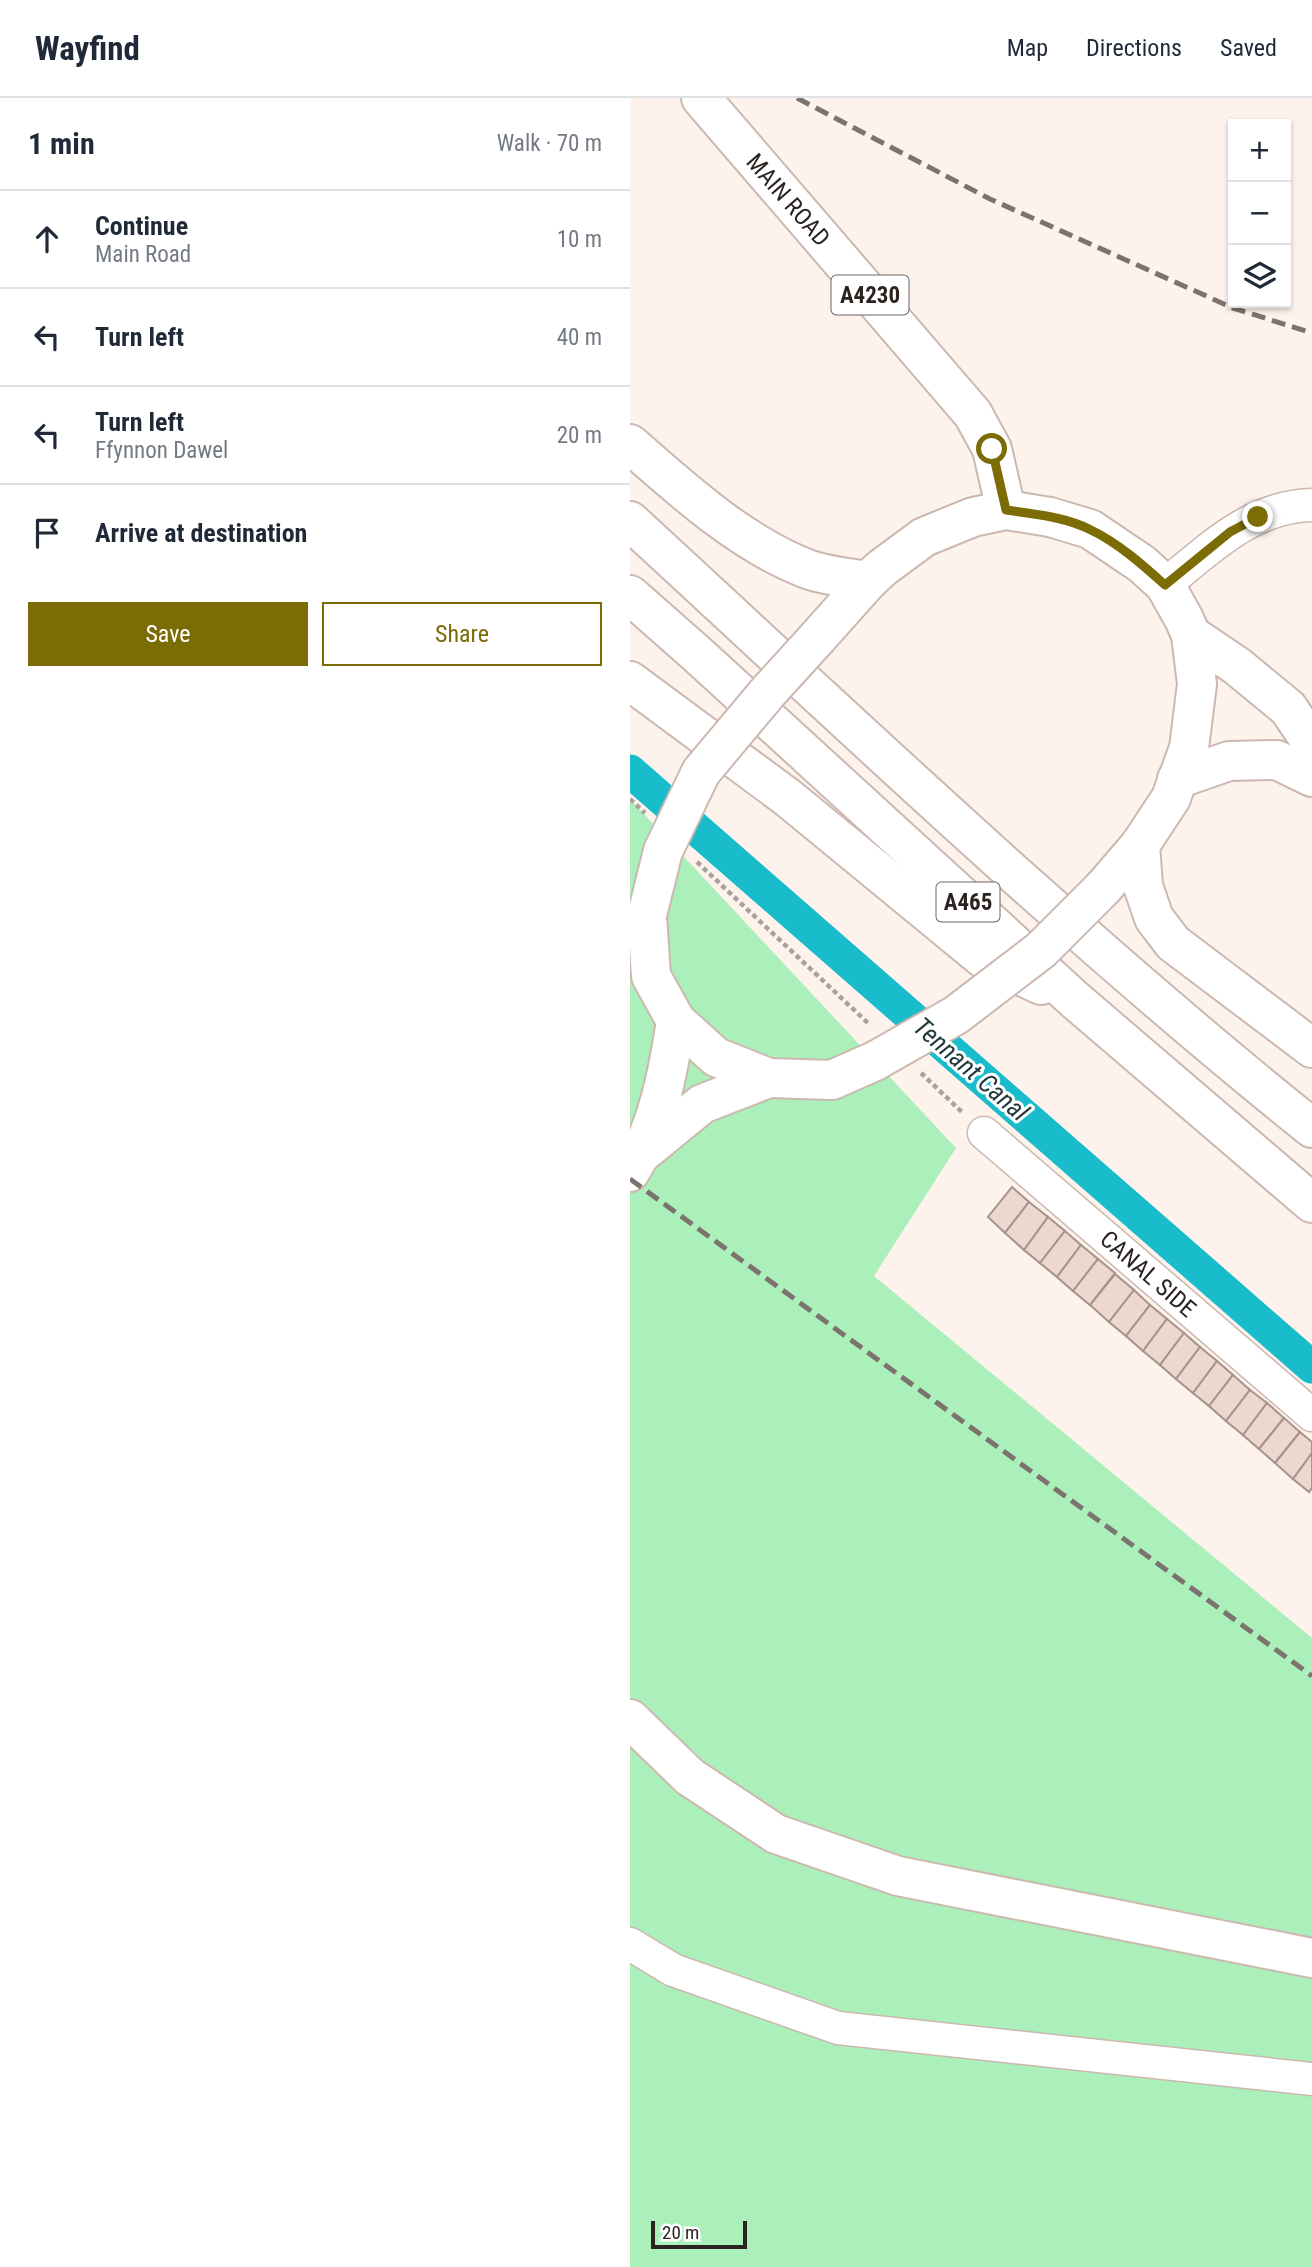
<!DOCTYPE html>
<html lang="en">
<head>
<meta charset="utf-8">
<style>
	body { margin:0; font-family:"Roboto Condensed",sans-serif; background:#f6f6f7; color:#1f2937 }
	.controls { position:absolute; right:21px; top:21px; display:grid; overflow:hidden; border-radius:0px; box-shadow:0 2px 5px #0004 }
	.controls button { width:63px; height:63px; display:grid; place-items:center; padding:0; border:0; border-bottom:2px solid #e0e1e3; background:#fff; color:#1f2937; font:35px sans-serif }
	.scale { position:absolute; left:21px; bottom:18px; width:96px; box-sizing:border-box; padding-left:7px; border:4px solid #2b2320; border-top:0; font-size:19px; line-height:24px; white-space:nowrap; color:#2b2320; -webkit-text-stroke:5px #fff; paint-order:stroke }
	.stop { position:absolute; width:21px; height:21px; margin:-16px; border:5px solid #7c6c06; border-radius:50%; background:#fff }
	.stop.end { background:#7c6c06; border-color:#fff; box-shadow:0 2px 7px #0008 }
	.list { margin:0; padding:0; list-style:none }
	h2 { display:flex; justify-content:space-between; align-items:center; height:91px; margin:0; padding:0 28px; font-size:30px }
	h2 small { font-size:23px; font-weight:400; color:#747a83 }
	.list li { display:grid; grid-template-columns:46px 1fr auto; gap:21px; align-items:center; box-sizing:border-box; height:98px; padding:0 28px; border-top:2px solid #e0e1e3 }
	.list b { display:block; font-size:26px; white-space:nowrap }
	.list p { margin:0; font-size:23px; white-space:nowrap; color:#747a83 }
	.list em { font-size:23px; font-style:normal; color:#747a83 }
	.actions { display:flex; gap:14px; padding:21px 28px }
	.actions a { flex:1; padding:16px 0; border:2px solid #7c6c06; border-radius:0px; text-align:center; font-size:24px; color:#7c6c06 }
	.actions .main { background:#7c6c06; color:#fff }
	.icon { flex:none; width:38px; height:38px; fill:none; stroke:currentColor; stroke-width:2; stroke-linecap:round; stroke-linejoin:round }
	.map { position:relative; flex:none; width:682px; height:2169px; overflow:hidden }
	header { display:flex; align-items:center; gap:42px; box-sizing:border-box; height:98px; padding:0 35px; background:#fff; border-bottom:2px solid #e0e1e3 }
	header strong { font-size:33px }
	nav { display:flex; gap:38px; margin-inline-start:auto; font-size:24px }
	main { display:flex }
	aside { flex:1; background:#fff }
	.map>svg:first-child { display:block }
	.green { fill:#abf0bb }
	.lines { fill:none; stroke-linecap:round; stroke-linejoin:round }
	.canal { stroke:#18bccb; stroke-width:33 }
	.building { fill:#ecd8cf; stroke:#a6938b; stroke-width:2 }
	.minor-casing { stroke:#ccb8af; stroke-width:35 }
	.major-casing { stroke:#ccb8af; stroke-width:42 }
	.highway-casing { stroke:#ccb8af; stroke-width:42 }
	.path { stroke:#aba19c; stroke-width:4.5; stroke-dasharray:5 3.5; stroke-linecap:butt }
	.minor { stroke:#fff; stroke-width:32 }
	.major { stroke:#fff; stroke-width:38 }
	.highway { stroke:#fff; stroke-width:38 }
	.rail { stroke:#7c736f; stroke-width:5; stroke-dasharray:14 7; stroke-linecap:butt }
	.major-bridge-casing { stroke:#ccb8af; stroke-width:42; stroke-linecap:butt }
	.major-bridge { stroke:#fff; stroke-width:38 }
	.route { stroke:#7c6c06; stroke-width:9 }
	.labels { text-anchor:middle; stroke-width:6; stroke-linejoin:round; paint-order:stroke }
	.shield { fill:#fff; stroke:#6b6563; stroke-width:2 }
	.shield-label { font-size:23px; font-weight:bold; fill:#2b2320 }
	.street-label { font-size:24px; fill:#2b2320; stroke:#fff }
	.water-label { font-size:26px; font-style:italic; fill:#223a3d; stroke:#fff }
</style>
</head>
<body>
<header>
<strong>Wayfind</strong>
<nav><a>Map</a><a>Directions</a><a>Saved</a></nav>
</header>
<main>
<aside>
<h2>1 min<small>Walk · 70 m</small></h2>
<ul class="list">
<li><svg class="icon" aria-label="ahead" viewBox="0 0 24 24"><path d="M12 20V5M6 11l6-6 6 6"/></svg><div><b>Continue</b><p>Main Road</p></div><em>10 m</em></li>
<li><svg class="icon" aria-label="left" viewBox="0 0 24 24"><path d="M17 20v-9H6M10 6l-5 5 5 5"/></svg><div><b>Turn left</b></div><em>40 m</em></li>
<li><svg class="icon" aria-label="left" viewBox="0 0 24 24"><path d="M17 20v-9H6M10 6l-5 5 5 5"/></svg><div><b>Turn left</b><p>Ffynnon Dawel</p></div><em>20 m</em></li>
<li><svg class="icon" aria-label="arrive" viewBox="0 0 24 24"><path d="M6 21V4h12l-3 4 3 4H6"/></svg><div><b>Arrive at destination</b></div></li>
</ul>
<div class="actions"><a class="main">Save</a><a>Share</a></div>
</aside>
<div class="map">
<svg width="682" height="2169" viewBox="0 0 682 2169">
	<rect width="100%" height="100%" fill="#fef2ed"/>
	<!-- green -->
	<path class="green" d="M0,701L326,1050L244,1178L682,1540V2169H0Z"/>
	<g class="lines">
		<!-- canal -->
		<path class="canal" d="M0,673L682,1269"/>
	</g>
	<!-- building -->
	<g class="building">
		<path d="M382,1089L399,1104L375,1135L358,1119Z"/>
		<path d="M399,1104L418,1119L394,1152L375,1135Z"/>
		<path d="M418,1119L435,1133L410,1165L394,1152Z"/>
		<path d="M435,1133L451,1147L427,1179L410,1165Z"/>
		<path d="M451,1147L468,1161L443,1193L427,1179Z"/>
		<path d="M468,1161L485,1175L460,1207L443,1193Z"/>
		<path d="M485,1176L504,1192L479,1224L460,1207Z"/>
		<path d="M504,1192L520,1207L496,1238L479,1224Z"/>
		<path d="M520,1207L537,1221L513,1253L496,1238Z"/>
		<path d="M537,1221L554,1235L530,1267L513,1253Z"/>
		<path d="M554,1235L570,1249L546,1281L530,1267Z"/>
		<path d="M570,1249L587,1263L563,1295L546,1281Z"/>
		<path d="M587,1263L603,1277L579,1308L563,1295Z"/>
		<path d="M603,1277L620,1292L596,1323L579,1308Z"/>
		<path d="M620,1292L637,1305L613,1337L596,1323Z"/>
		<path d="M637,1305L654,1320L629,1351L613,1337Z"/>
		<path d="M654,1320L670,1334L645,1365L629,1351Z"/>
		<path d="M670,1334L682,1344V1355L663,1381L645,1365Z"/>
		<path d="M682,1355V1390L679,1394L663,1381Z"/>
	</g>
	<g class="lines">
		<!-- minor casing -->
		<g class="minor-casing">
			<g id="minor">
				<path d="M535,487C579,451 622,408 682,407"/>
				<path d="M354,1035L682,1317"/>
				<path d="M0,1846L43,1872L208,1930L682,1981"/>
			</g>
		</g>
		<!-- major casing -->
		<g class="major-casing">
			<g id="major">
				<path d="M71,0L343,316L362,351L376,412"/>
				<path d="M561,537L607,568L658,610L682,645"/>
				<path d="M188,539L238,483L252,470L294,439L343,419L376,412L420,419L460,431L512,466L535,487L554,521L561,537L567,586L559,650L541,700L510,747L474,789"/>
				<path d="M547,681L599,663L647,662L682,679"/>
				<path d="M17,817L21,878L46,923L86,959L139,980L202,982L245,963"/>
				<path d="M11,1056L72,1006L139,980"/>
				<path d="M0,1074C28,1029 38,975 46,923"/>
				<path d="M0,1621L60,1679L146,1736L268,1778L682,1860"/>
			</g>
		</g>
		<!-- highway casing -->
		<g class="highway-casing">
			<g id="highway">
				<path d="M0,346C52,392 114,448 180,472C198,478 219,480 238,483"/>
				<path d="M0,423C224,629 445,840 682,1030"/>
				<path d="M0,497L67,556L445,902L682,1105"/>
				<path d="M0,583L157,699L353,860L411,887"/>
				<path d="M510,747L513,788L524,820L543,845L682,950"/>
			</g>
		</g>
		<!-- path -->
		<g class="path">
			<path d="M0,701L15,715"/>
			<path d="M67,764L239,926"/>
			<path d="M291,975L333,1015"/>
		</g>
		<!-- minor -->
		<use href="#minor" class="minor"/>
		<!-- major -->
		<use href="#major" class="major"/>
		<!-- highway -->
		<use href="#highway" class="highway"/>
		<!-- rail -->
		<g class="rail">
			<path d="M167,0L360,101L603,210L682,235"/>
			<path d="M0,1081L682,1578"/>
		</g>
		<!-- major-bridge casing -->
		<g class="major-bridge-casing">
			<g id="major-bridge">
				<path d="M17,817L33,753L71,674L138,594L188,539"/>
				<path d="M245,963L326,917L411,852L474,789"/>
			</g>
		</g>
		<!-- major-bridge -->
		<use href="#major-bridge" class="major-bridge"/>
	</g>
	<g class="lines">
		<!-- route -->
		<path class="route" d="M362,351L376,412C404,416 436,419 461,432C488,445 513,467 535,487L600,434L628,419"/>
	</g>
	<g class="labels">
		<!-- shield labels -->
		<g class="shield">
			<rect x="201.5" y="177.5" width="77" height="39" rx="5"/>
			<rect x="306.5" y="784.5" width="63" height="39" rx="5"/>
		</g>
		<g class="shield-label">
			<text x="240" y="205">A4230</text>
			<text x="338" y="812">A465</text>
		</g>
		<!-- street labels -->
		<g class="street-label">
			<text transform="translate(158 102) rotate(49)" y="8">MAIN ROAD</text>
			<text transform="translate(518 1176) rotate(41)" y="8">CANAL SIDE</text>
		</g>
		<!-- water labels -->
		<g class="water-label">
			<text transform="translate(341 971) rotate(41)" y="9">Tennant Canal</text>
		</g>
	</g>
</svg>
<div class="controls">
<button>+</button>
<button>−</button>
<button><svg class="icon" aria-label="layers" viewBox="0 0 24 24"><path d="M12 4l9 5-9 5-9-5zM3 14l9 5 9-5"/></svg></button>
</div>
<div class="scale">20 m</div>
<div class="stop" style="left:362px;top:351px"></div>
<div class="stop end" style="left:628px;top:419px"></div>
</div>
</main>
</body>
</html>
